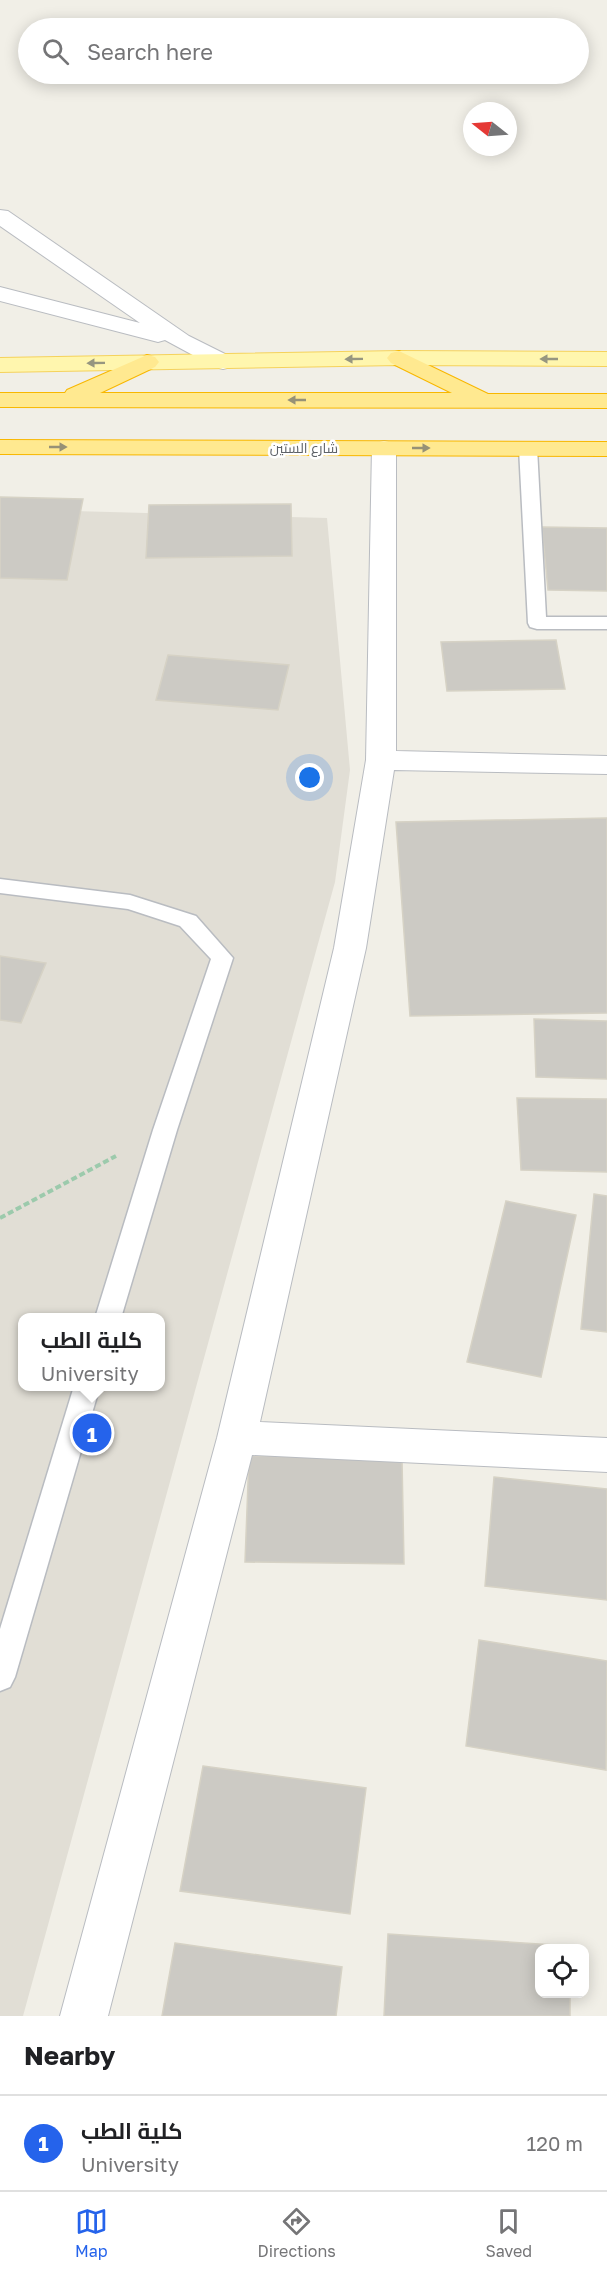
<!DOCTYPE html>
<html lang="en">
<head>
<meta charset="utf-8">
<style>
	body { margin:0; font-family:"Golos Text",Cairo,sans-serif; background:#f2f2f2; color:#202124 }
	.controls { position:absolute; right:18px; bottom:18px; display:grid; overflow:hidden; border-radius:12px; box-shadow:0 3px 15px #0003 }
	.controls button { width:54px; height:54px; display:grid; place-items:center; padding:0; border:0; border-bottom:2px solid #e0e0e0; background:#fff; color:#202124; font:30px sans-serif }
	.compass { position:absolute; left:463px; top:102px; width:54px; height:54px; border-radius:50%; background:#fff; box-shadow:0 3px 15px #0003; rotate:287deg }
	.you { position:absolute; left:310px; top:778px; width:21px; height:21px; margin:-15px; border:4px solid #fff; border-radius:50%; background:#1a73e8; box-shadow:0 0 0 9px #1a73e833 }
	.badge { display:grid; place-items:center; width:39px; height:39px; border-radius:50%; background:#2563eb; color:#fff; font-size:20px; font-weight:700 }
	.pin { position:absolute; translate:-50% -50%; border:3px solid #fff; box-shadow:0 2px 6px #0006 }
	.popup { position:absolute; left:18px; top:1313px; width:147px; height:78px; box-sizing:border-box; display:grid; place-content:center; border-radius:12px; background:#fff; filter:drop-shadow(0 2px 4px #0005); font-size:20px; white-space:nowrap; color:#757577 }
	.popup b { font-size:22px; color:#202124 }
	.popup::after { content:''; position:absolute; left:50%; top:100%; margin-left:-12px; border:12px solid transparent; border-top-color:#fff }
	.list { margin:0; padding:0; list-style:none }
	h2 { display:flex; justify-content:space-between; align-items:center; height:78px; margin:0; padding:0 24px; font-size:26px }
	h2 small { font-size:20px; font-weight:400; color:#757577 }
	.list li { display:grid; grid-template-columns:39px 1fr auto; gap:18px; align-items:center; box-sizing:border-box; height:96px; padding:0 24px; border-top:2px solid #e0e0e0 }
	.list b { display:block; font-size:22px; white-space:nowrap }
	.list p { margin:0; font-size:20px; white-space:nowrap; color:#757577 }
	.list em { font-size:20px; font-style:normal; color:#757577 }
	.icon { flex:none; width:33px; height:33px; fill:none; stroke:currentColor; stroke-width:2; stroke-linecap:round; stroke-linejoin:round }
	.map { position:relative; flex:none; width:607px; height:2016px; overflow:hidden }
	.search { position:absolute; background:#fff; box-shadow:0 3px 15px #0003; left:18px; right:18px; top:18px; height:66px; display:flex; align-items:center; gap:15px; box-sizing:border-box; padding:0 21px; border-radius:33px; color:#757577; font-size:22px }
	.sheet { height:174px; background:#fff }
	nav { display:flex; justify-content:space-around; align-items:center; box-sizing:border-box; height:84px; border-top:2px solid #e0e0e0; background:#fff; font-size:16px; color:#757577 }
	nav a { display:grid; justify-items:center; gap:3px }
	nav .on { color:#2563eb }
	.map>svg:first-child { display:block }
	.education { fill:#e1ded5; fill-rule:evenodd }
	.building { fill:#cccac4; stroke:#d6d2c5; stroke-width:1.5 }
	.lines { fill:none; stroke-linecap:round; stroke-linejoin:round }
	.lane-casing { stroke:#b9bcc1; stroke-width:3 }
	.street-casing { stroke:#b9bcc1; stroke-width:2 }
	.primary-casing { stroke:#f5d25c; stroke-width:2 }
	.highway-casing { stroke:#f8b700; stroke-width:2 }
	.path { stroke:#9ccaac; stroke-width:4; stroke-dasharray:6 3; stroke-linecap:butt }
	.lane { fill:#fff; fill-rule:evenodd }
	.street { fill:#fff; fill-rule:evenodd }
	.primary { fill:#fff6ae; fill-rule:evenodd }
	.highway { fill:#ffe990; fill-rule:evenodd }
	.oneway { fill:#969680 }
	.oneway2 { fill:#969176 }
	.labels { text-anchor:middle; stroke-width:5; stroke-linejoin:round; paint-order:stroke }
	.far-street-label { font-size:14px; fill:#5e6268; stroke:#fff }
</style>
</head>
<body>
<div class="map">
<svg width="607" height="2016" viewBox="0 0 607 2016">
	<rect width="100%" height="100%" fill="#f1efe7"/>
	<!-- education -->
	<path class="education" d="M0,509L327,518L350,770L335,882L23,2016H0ZM23,1318H161V1386H23Z"/>
	<!-- building -->
	<g class="building">
		<path d="M0,497L83,499L67,580L0,578Z"/>
		<path d="M291,504L292,556L146,558L149,505Z"/>
		<path d="M542,527L607,528V591L548,590Z"/>
		<path d="M556,640L565,689L447,691L441,642Z"/>
		<path d="M168,655L289,665L278,710L156,700Z"/>
		<path d="M607,818V1013L410,1016L396,822Z"/>
		<path d="M0,956L46,963L21,1023L0,1020Z"/>
		<path d="M534,1019L607,1021V1079L536,1077Z"/>
		<path d="M517,1098L607,1099V1172L521,1170Z"/>
		<path d="M594,1194L607,1196V1332L581,1329Z"/>
		<path d="M506,1201L576,1215L541,1377L467,1362Z"/>
		<path d="M249,1456L402,1459L404,1564L245,1562Z"/>
		<path d="M494,1477L607,1489V1600L485,1586Z"/>
		<path d="M479,1640L607,1661L606,1770L466,1746Z"/>
		<path d="M203,1766L366,1788L350,1914L180,1891Z"/>
		<path d="M388,1934L570,1946V1948H540V1994H570V2016H384Z"/>
		<path d="M175,1943L342,1967L336,2016H162Z"/>
	</g>
	<g class="lines">
		<!-- lane casing -->
		<g class="lane-casing">
			<g id="lane">
				<path d="M528,443L534,444L537,448L546,617H607V629H537L530,627L528,623L519,448L522,444Z"/>
				<path d="M0,879L130,895L196,916L233,958L177,1130L121,1318H95L153,1130L211,959L180,926L128,909L0,893Z"/>
				<path d="M74,1386H100L15,1677L10,1687L0,1691V1629Z"/>
			</g>
		</g>
		<!-- street casing -->
		<g class="street-casing">
			<g id="street">
				<path d="M0,210L8,211L189,336L231,357L235,362L231,367L223,369L215,367L165,340L158,342L0,301V287L140,323L0,226Z"/>
				<path d="M384,441L393,443L396,448V751L607,756V774L394,770L366,948L260,1422L607,1438V1472L252,1455L108,2016H60L217,1438L334,948L366,760L372,448L375,443Z"/>
			</g>
		</g>
		<!-- primary casing -->
		<g class="primary-casing">
			<path id="primary" d="M399,351L607,352V366L399,365L0,372V358Z"/>
		</g>
		<!-- highway casing -->
		<g class="highway-casing">
			<g id="highway">
				<path d="M399,351L488,394H607V408L0,407V393H65L67,390L147,355L155,357L159,362L155,367L100,393H452L391,363L387,358L391,353Z"/>
				<path d="M0,440L607,442V456L0,454Z"/>
			</g>
		</g>
		<!-- path -->
		<path class="path" d="M0,1218L116,1156"/>
		<!-- lane -->
		<use href="#lane" class="lane"/>
		<!-- street -->
		<use href="#street" class="street"/>
		<!-- primary -->
		<use href="#primary" class="primary"/>
		<!-- highway -->
		<use href="#highway" class="highway"/>
	</g>
	<!-- one-way arrows -->
	<defs><path id="oneway-solid" d="M-6-.8H1V-3.2L6.5 0L1 3.2V.8H-6Z" transform="scale(1.5)"/></defs>
	<g class="oneway">
		<use href="#oneway-solid" transform="translate(354 359) rotate(179)"/>
		<use href="#oneway-solid" transform="translate(549 359) rotate(-180)"/>
		<use href="#oneway-solid" transform="translate(96 363) rotate(179)"/>
	</g>
	<g class="oneway2">
		<use href="#oneway-solid" transform="translate(297 400) rotate(-180)"/>
		<use href="#oneway-solid" transform="translate(58 447)"/>
		<use href="#oneway-solid" transform="translate(421 448)"/>
	</g>
	<g class="labels">
		<!-- far-street labels -->
		<g class="far-street-label">
			<text x="304" y="453">شارع الستين</text>
		</g>
	</g>
</svg>
<div class="controls">
<button><svg class="icon" aria-label="locate" viewBox="0 0 24 24"><circle cx="12" cy="12" r="6"/><path d="M12 2v4M12 18v4M2 12h4M18 12h4"/></svg></button>
</div>
<svg class="compass" viewBox="-18 -18 36 36"><path d="M0-13l5 13h-10z" fill="#e53935"/><path d="M0 13l5-13h-10z" fill="#757577"/></svg>
<div class="you"></div>
<div class="pin badge" style="left:92px;top:1433px">1</div>
<div class="popup"><b>كلية الطب</b>University</div>
<div class="search"><svg class="icon" aria-label="search" viewBox="0 0 24 24"><circle cx="10" cy="10" r="6"/><path d="M15 15l6 6"/></svg>Search here</div>
</div>
<section class="sheet">
<h2>Nearby<small></small></h2>
<ul class="list">
<li><span class="badge">1</span><div><b>كلية الطب</b><p>University</p></div><em>120 m</em></li>
</ul>
</section>
<nav>
<a class="on"><svg class="icon" aria-label="map" viewBox="0 0 24 24"><path d="M3 6l6-2 6 2 6-2v14l-6 2-6-2-6 2zM9 4v14M15 6v14"/></svg>Map</a>
<a><svg class="icon" aria-label="directions" viewBox="0 0 24 24"><path d="M12 3l9 9-9 9-9-9zM9 14v-3h6M13 9l2 2-2 2"/></svg>Directions</a>
<a><svg class="icon" aria-label="saved" viewBox="0 0 24 24"><path d="M7 4h10v16l-5-4-5 4z"/></svg>Saved</a>
</nav>
</body>
</html>
